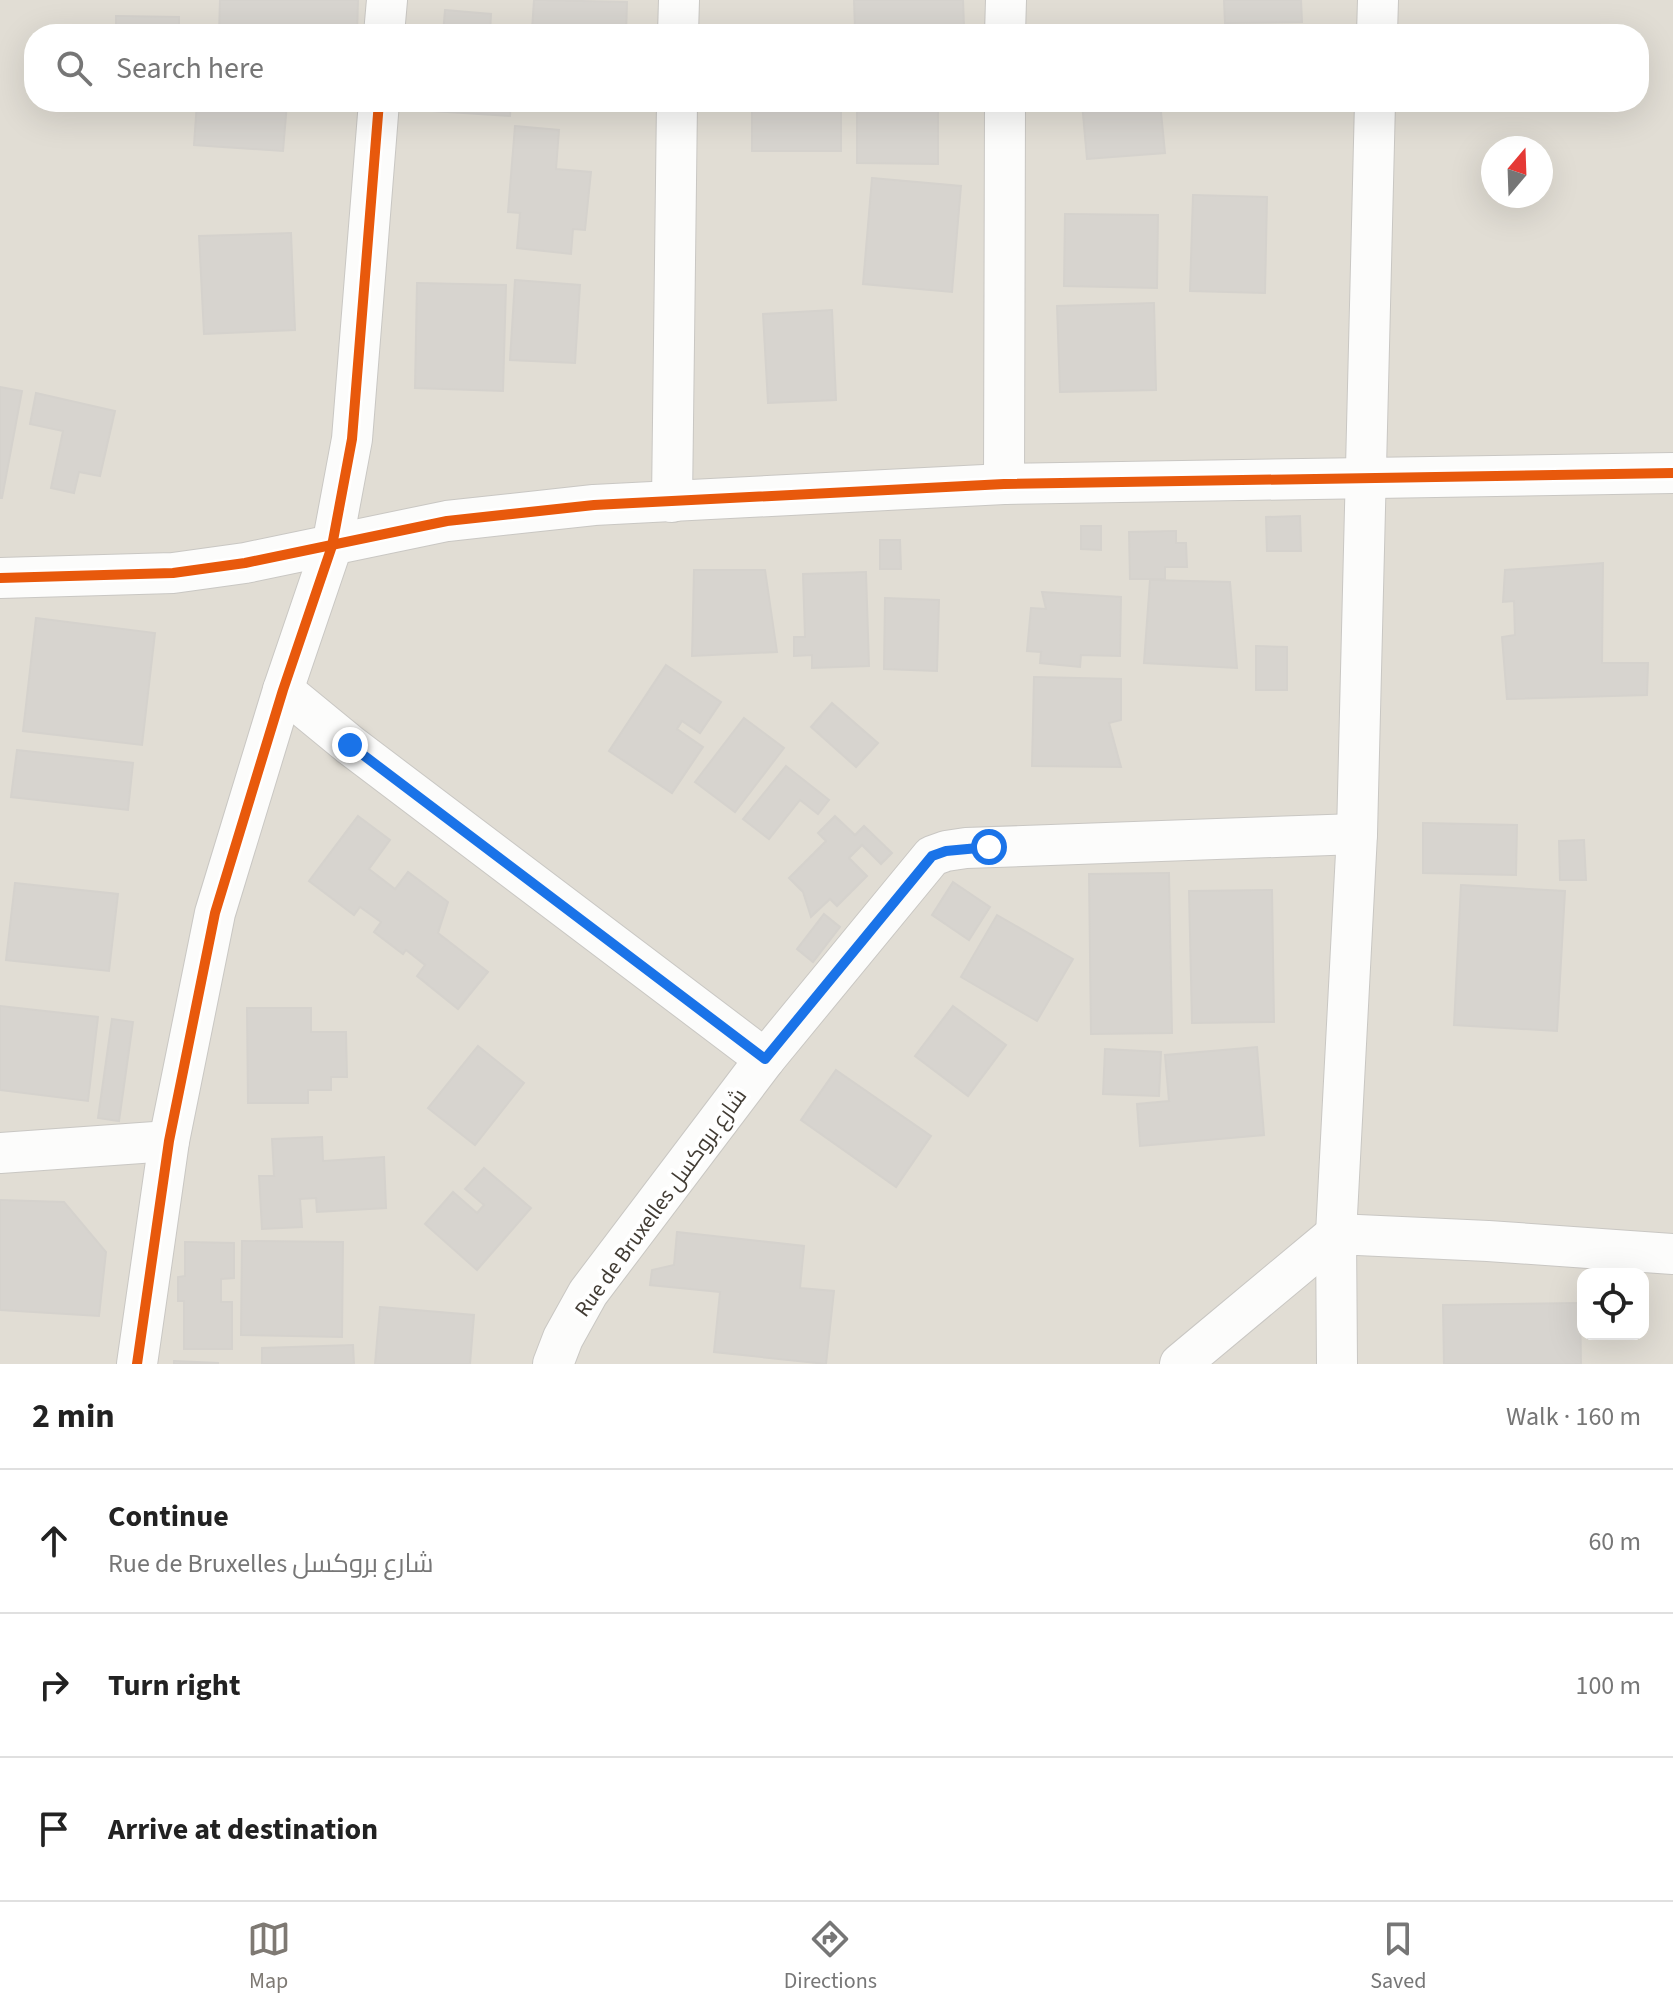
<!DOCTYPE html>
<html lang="en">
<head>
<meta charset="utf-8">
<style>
	body { margin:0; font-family:"Source Sans 3",Cairo,sans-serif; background:#f6f6f6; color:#222 }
	.controls { position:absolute; right:24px; bottom:24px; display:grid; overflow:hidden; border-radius:16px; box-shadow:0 8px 32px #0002 }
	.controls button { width:72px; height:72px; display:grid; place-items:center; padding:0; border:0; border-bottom:2px solid #e0e0e0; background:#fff; color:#222; font:40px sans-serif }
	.compass { position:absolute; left:1481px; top:136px; width:72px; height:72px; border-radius:50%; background:#fff; box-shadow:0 8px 32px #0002; rotate:19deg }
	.stop { position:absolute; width:24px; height:24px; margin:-18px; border:6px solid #1a73e8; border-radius:50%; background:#fff }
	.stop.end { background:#1a73e8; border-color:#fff; box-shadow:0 2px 8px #0008 }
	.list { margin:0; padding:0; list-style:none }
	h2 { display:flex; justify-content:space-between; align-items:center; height:104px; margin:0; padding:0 32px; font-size:34px }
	h2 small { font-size:26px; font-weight:400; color:#767676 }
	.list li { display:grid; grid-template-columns:52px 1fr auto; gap:24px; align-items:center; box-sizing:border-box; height:144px; padding:0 32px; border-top:2px solid #e0e0e0 }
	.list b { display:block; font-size:30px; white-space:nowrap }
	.list p { margin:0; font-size:26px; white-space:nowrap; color:#767676 }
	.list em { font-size:26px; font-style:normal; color:#767676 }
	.icon { flex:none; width:44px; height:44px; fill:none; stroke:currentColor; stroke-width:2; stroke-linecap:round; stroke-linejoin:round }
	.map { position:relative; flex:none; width:1673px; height:1364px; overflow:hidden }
	.search { position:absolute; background:#fff; box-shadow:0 8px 32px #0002; left:24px; right:24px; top:24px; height:88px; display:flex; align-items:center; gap:20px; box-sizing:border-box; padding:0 28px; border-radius:32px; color:#767676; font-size:30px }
	.sheet { height:536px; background:#fff }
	nav { display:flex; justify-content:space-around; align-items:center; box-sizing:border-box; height:112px; border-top:2px solid #e0e0e0; background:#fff; font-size:22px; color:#767676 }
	nav a { display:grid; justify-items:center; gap:4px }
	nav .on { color:#7e7973 }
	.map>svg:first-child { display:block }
	.residential { fill:#e1ddd4; fill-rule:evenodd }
	.building { fill:#d7d4cf; stroke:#d5d2cd; stroke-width:2 }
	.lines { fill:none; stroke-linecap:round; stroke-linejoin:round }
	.minor-casing { stroke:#c9c7c3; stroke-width:42 }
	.minor { stroke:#fcfcfb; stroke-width:40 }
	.cycleway-casing { stroke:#fff; stroke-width:15 }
	.cycleway { stroke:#e8590c; stroke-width:10 }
	.route { stroke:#1a73e8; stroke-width:10 }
	.labels { text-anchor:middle; stroke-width:8; stroke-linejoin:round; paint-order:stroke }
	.street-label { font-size:22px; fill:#423c34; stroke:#fff }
</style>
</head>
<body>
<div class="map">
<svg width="1673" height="1364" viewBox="0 0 1673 1364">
	<rect width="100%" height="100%" fill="#edebe7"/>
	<!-- residential -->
	<path class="residential" d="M0,0H1673V1364H0ZM34,34H1639V102H34ZM1493,148H1541V196H1493ZM1583,1274H1643V1334H1583Z"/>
	<!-- building -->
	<g class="building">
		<path d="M220,0H358L357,34H219Z"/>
		<path d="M534,0L627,2L626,34H542L543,31L532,30Z"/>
		<path d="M854,0H963L964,27L855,29Z"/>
		<path d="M1224,0H1301L1302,22L1225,23Z"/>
		<path d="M445,10L491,14L490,34H443Z"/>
		<path d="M116,16L179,17V34H116Z"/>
		<path d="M197,102L287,103L283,151L194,145Z"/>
		<path d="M418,102H511L510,116L417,110Z"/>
		<rect x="752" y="102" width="89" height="49"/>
		<path d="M857,102H938V164L857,163Z"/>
		<path d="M1093,102H1160L1165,153L1087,159L1082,103Z"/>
		<rect x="1186" y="102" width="77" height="6"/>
		<path d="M515,126L559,130L556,169L591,172L585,230L573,229L571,254L517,248L520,213L508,212Z"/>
		<path d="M872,178L961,186L952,292L863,284Z"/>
		<path d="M1193,195L1267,197L1265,293L1190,291Z"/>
		<path d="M1065,214L1158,215L1157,288L1064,286Z"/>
		<path d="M291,233L295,330L204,334L199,236Z"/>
		<path d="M515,280L580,285L575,363L510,360Z"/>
		<path d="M417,283L506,285L503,391L415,388Z"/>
		<path d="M1154,303L1156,390L1060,392L1057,306Z"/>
		<path d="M832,310L836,400L768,403L763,314Z"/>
		<path d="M0,387L22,391L2,498H0Z"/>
		<path d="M36,393L115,411L100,476L79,472L74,493L51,488L63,431L30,424Z"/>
		<path d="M1300,516L1301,551H1267L1266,517Z"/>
		<path d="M1081,526H1101V550L1081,549Z"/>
		<path d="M1176,531V543H1186L1187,567H1165V579H1130L1129,532Z"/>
		<path d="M880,540H900L901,569H880Z"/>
		<path d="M1603,563L1602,663H1648L1647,695L1507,699L1502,637L1515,635L1514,601L1503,602L1505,570Z"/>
		<path d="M694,570H765L777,652L692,656Z"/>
		<path d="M866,572L869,666L812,668V655L794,656V637H805L803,574Z"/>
		<path d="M1150,580L1230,582L1237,668L1144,663Z"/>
		<path d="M1042,592L1121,597L1120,656L1081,655L1080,667L1040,663L1041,652L1027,651L1031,608L1046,609Z"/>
		<path d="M885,598L939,600L937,671L884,669Z"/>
		<path d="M36,618L155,633L142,745L23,731Z"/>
		<path d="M1256,646L1287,647V690H1256Z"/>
		<path d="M666,665L721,702L700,733L682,721L677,729L703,747L672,793L609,751Z"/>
		<path d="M1034,677L1121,679V720L1109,723L1121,767L1032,766Z"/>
		<path d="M832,703L878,743L856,767L811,727Z"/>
		<path d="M744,718L784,748L735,812L695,782Z"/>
		<path d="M17,750L133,763L128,810L11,797Z"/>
		<path d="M786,766L829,800L818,814L800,800L769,839L743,819Z"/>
		<path d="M358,816L390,840L369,869L395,889L408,872L448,902L438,933L488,972L458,1009L417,976L425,965L406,950L403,954L374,932L381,922L360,907L354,915L309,881Z"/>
		<path d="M835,816L855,835L864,826L892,853L881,864L862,845L849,858L867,876L837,906L830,899L811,917L803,892L789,878L826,841L818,833Z"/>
		<path d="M1423,823L1517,825L1516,875L1423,873Z"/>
		<path d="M1584,840L1586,880H1560L1559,841Z"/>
		<path d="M1169,873L1172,1033L1091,1034L1089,874Z"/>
		<path d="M953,882L990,907L969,940L932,915Z"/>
		<path d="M15,883L118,894L109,971L6,960Z"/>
		<path d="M1461,885L1565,891L1557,1031L1454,1025Z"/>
		<path d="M1272,890L1274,1022L1192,1023L1189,891Z"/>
		<path d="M824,914L840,927L813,962L797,949Z"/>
		<path d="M997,915L1073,959L1037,1021L961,977Z"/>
		<path d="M0,1006L98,1017L88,1101L0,1090Z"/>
		<path d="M953,1006L1006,1045L968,1096L915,1056Z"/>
		<path d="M247,1008H311V1032H346L347,1077H331V1090H308V1103H248Z"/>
		<path d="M112,1019L133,1022L119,1121L98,1118Z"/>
		<path d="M478,1046L524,1083L475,1145L428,1108Z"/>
		<path d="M1257,1047L1264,1135L1140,1146L1137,1104L1169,1101L1165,1055Z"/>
		<path d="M1105,1049L1161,1052L1159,1096L1103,1094Z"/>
		<path d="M836,1070L931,1136L896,1187L801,1120Z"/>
		<path d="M322,1137L323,1161L384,1157L386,1208L317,1212L316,1198L300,1199L302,1227L262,1229L259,1176H274L272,1139Z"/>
		<path d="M484,1168L531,1208L477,1270L425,1224L453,1192L477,1213L484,1205L465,1189Z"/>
		<path d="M0,1200L64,1202L106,1252L99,1316L0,1310Z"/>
		<path d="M677,1232L804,1246L800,1288L834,1291L826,1364L714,1352L720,1292L650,1285L652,1270L674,1265Z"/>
		<path d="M242,1241L343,1242L342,1337L241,1335Z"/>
		<path d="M185,1242L234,1243V1278L221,1279V1302H232V1349H184V1301H178V1277L185,1276Z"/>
		<path d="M1580,1303L1581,1364H1444L1443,1305Z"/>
		<path d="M380,1307L474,1315L470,1364H375Z"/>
		<path d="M353,1345L354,1364H262V1348Z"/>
		<path d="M174,1361L218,1363V1364H174Z"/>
	</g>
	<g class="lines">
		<!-- minor casing -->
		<g class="minor-casing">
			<g id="minor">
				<path d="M384,34L387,0"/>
				<path d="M678,34L679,0"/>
				<path d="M1005,34L1006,0"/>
				<path d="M1377,34L1378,0"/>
				<path d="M1004,484L1005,102"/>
				<path d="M672,502L677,102"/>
				<path d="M0,578L173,573L245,563L447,521L594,505L1004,484L1673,473"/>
				<path d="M283,690L350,745L765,1059"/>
				<path d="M0,1153L169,1141"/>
				<path d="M137,1364L169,1141L215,913L283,690L332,546L352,439L379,102"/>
				<path d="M553,1364L563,1338L588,1293L765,1059L932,856L946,851L966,848L1357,834"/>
				<path d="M1180,1364L1336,1234L1488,1241L1673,1254"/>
				<path d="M1337,1364L1336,1234L1357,834L1375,102"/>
			</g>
		</g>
		<!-- minor -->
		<use href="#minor" class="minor"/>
		<!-- cycleway casing -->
		<g class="cycleway-casing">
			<g id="cycleway">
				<path d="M0,578L173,573L245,563L447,521L594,505L1004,484L1673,473"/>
				<path d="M137,1364L169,1141L215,913L283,690L332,546L352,439L379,102"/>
			</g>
		</g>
		<!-- cycleway -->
		<use href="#cycleway" class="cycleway"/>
	</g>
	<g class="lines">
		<!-- route -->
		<path class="route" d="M350,745L765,1059L932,856L946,851L989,847"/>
	</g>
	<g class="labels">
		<!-- street labels -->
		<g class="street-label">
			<text transform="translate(660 1202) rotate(-54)" y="8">Rue de Bruxelles شارع بروكسل</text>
		</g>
	</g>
</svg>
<div class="controls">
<button><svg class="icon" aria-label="locate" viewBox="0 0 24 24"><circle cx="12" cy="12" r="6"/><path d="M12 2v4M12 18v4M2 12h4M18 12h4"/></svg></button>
</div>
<svg class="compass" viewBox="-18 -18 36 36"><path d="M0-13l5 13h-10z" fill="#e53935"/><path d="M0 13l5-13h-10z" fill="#767676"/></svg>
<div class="stop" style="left:989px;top:847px"></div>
<div class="stop end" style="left:350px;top:745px"></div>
<div class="search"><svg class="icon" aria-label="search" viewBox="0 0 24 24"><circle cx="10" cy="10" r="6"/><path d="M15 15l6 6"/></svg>Search here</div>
</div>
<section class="sheet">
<h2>2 min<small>Walk · 160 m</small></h2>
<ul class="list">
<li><svg class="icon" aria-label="ahead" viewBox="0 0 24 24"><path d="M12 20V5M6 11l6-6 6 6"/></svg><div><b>Continue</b><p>Rue de Bruxelles شارع بروكسل</p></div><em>60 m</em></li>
<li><svg class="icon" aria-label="right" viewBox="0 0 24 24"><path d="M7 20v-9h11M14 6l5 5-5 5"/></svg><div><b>Turn right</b></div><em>100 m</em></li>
<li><svg class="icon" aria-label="arrive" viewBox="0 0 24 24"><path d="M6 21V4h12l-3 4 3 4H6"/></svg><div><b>Arrive at destination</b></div></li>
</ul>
</section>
<nav>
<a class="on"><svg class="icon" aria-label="map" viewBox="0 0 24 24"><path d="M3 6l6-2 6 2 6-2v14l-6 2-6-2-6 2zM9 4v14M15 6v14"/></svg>Map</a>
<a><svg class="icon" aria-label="directions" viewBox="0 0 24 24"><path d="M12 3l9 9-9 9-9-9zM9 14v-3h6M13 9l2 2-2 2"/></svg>Directions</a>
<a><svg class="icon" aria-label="saved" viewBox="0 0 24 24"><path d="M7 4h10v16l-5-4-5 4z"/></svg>Saved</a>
</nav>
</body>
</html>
